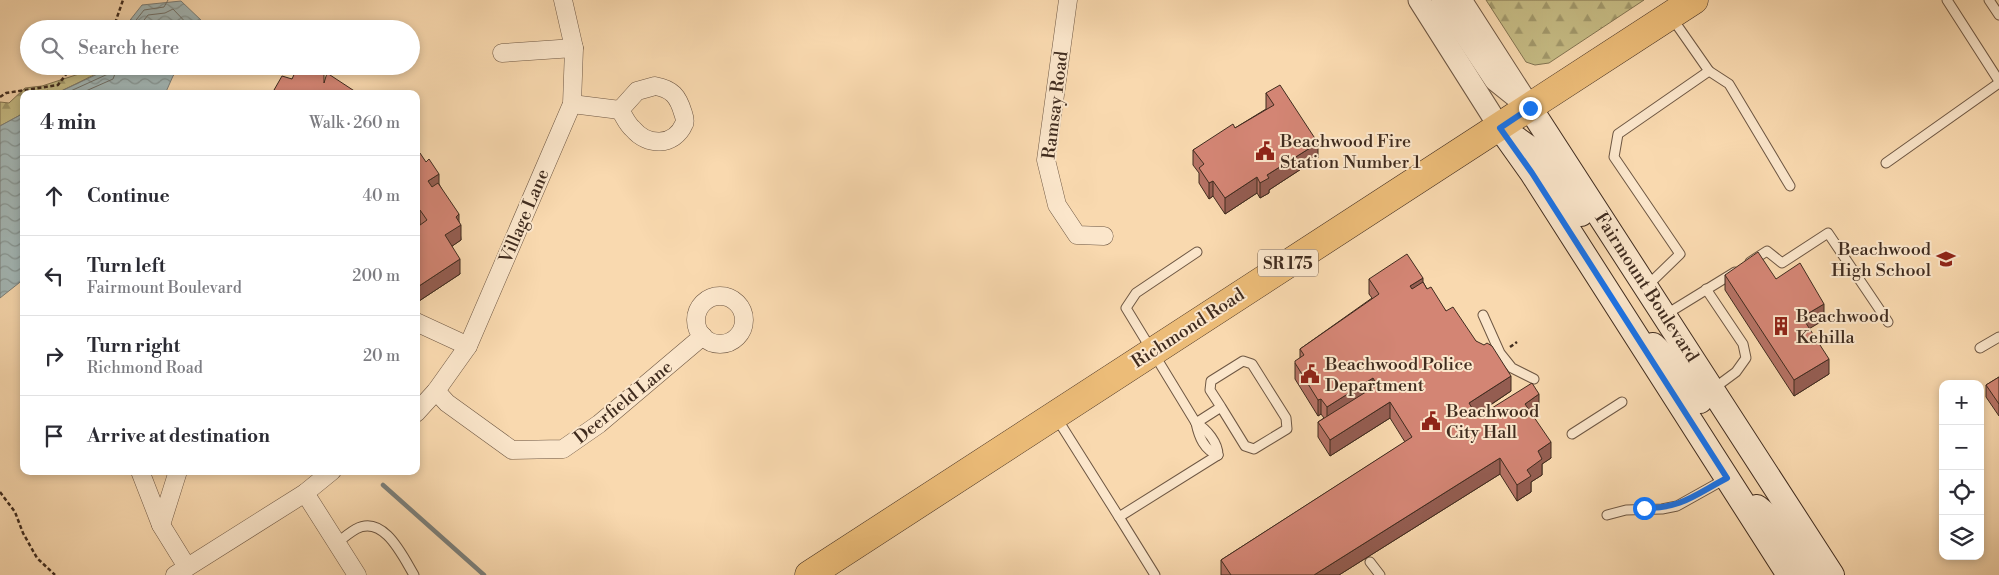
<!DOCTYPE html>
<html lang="en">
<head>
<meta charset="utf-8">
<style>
	body { margin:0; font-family:"Libre Bodoni",serif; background:#f7f7f7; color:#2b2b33 }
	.controls { position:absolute; right:15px; bottom:15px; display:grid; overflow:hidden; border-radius:10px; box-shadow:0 2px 8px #0003 }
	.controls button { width:45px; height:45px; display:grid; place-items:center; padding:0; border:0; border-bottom:1px solid #e1e1e2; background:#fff; color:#2b2b33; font:25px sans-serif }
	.stop { position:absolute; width:15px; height:15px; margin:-11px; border:4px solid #1a73e8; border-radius:50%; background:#fff }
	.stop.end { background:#1a73e8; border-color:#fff; box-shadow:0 1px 5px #0008 }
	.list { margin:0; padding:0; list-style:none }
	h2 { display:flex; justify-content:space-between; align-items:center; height:65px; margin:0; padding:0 20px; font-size:21px }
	h2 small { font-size:16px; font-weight:400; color:#7c7c81 }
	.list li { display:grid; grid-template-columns:32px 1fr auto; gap:15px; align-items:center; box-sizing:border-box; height:80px; padding:0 20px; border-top:1px solid #e1e1e2 }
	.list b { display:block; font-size:19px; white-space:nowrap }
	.list p { margin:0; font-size:16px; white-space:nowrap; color:#7c7c81 }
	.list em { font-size:16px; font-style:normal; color:#7c7c81 }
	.icon { flex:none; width:28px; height:28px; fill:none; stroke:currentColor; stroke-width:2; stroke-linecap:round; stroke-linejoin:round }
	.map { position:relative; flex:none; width:1999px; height:575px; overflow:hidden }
	.search { position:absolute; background:#fff; box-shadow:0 2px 8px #0003; left:20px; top:20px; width:400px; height:55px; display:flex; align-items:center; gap:12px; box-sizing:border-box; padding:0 18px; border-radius:28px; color:#7c7c81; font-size:19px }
	.panel { position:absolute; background:#fff; box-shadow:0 2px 8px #0003; left:20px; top:90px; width:400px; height:385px; border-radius:10px }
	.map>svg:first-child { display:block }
	.forest { fill:url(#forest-firs); stroke:#837452 }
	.water { fill:url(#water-waves); stroke:#7b7f7a }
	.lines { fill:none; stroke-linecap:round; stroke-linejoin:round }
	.shore { stroke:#72726a; stroke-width:1 }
	.stream { stroke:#7b7f7a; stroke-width:4.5 }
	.service-casing { stroke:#6e5743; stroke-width:11 }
	.minor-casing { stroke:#6e5743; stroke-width:19 }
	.tertiary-casing { stroke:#6e5743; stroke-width:23 }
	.secondary-casing { stroke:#402c1f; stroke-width:26 }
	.primary-casing { stroke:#402c1f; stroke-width:29 }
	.path { stroke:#402c1f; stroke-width:2.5; stroke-dasharray:4 2.5; stroke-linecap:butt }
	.service { stroke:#fbe6cb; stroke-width:9 }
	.minor { stroke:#fbe6cb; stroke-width:18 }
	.tertiary { stroke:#fbe6cb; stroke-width:21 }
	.secondary { stroke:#fbe6cb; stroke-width:24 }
	.primary { stroke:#ecbc78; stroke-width:28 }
	.wall { fill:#b57264; stroke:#402c1f }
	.shaded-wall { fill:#945d51; stroke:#402c1f }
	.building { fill:#d38574; stroke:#402c1f }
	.route { stroke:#1a73e8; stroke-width:6 }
	.labels { text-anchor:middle; stroke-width:4; stroke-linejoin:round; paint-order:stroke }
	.shield { fill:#fbe6cb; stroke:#786453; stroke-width:1 }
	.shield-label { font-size:16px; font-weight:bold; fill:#402c1f }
	.street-label { font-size:18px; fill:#402c1f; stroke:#fbe6cb }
	.poi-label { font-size:18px; fill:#402c1f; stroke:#fbe6cb; text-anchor:start }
</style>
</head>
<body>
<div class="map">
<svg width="1999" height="575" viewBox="0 0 1999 575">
	<defs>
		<pattern id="forest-firs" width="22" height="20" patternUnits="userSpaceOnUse" patternTransform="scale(1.25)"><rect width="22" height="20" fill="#c6bc85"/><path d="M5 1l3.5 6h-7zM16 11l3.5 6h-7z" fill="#a2996c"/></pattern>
		<pattern id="water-waves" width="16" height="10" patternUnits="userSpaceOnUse" patternTransform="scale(1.25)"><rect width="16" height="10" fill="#a3b7b6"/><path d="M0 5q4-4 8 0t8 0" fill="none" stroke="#869593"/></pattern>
	</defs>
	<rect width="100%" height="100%" fill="#f9d9af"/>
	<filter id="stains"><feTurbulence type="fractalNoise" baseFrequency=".004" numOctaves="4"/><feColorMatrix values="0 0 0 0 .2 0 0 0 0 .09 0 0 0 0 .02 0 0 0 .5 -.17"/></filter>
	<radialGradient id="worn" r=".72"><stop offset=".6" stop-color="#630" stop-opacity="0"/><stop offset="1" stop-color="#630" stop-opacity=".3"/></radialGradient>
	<!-- forest -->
	<g class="forest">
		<path d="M1486,0H1644L1549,63L1535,65L1526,62Z"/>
		<path d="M85,72L96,74L55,94H24V113L0,126V102L9,103L25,88L42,86Z"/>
	</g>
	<!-- water -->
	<g class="water">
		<path d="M181,1L203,22V29H123L142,5Z"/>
		<path d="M107,66H182L173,76L165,94H55L106,70Z"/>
		<path d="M24,113V279L0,298V126Z"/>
	</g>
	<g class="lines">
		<!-- shore -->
		<g class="shore">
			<path d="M129,29L144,10L164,7L168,0"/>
			<path d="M137,29L148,15L165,13L173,9L192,29"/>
			<path d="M64,94L108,74L112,66"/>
			<path d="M79,94L113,79L118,66"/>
		</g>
		<!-- stream -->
		<path class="stream" d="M383,485L484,575"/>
		<!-- service casing -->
		<g class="service-casing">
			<g id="service">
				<path d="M1947,0L1999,81"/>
				<path d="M1989,0L1999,15"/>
				<path d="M1672,18L1709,71"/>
				<path d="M1886,163L1999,83"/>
				<path d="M1197,252L1136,293L1126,308L1196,423L1221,407L1245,446L1254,449L1287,429L1286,418L1252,364L1243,361L1211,381L1210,390L1221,407"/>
				<path d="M1750,262L1767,251L1782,263L1828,233L1888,322"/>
				<path d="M1647,286L1680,254L1614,157L1618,134L1709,71L1729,84L1790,186"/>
				<path d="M1706,289L1743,344L1746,358L1736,372L1713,389"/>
				<path d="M1483,315L1500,353L1512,368L1534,379"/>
				<path d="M1665,315L1735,272"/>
				<path d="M1980,348L1999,337"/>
				<path d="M1056,417L1119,517L1218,455"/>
				<path d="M1196,423C1199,437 1204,450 1218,455"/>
				<path d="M1196,423C1207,429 1218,443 1218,455"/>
				<path d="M1572,434L1622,402"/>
				<path d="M1607,515L1626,510L1662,509L1677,506L1727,478"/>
				<path d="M1119,517L1155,575"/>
				<path d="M337,543C343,538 349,533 356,529C384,514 403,557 414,575"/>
				<path d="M1370,562L1380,575"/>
			</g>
		</g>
		<!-- minor casing -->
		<g class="minor-casing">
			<g id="minor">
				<path d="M1068,0L1046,160L1057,205L1077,235L1104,236"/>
				<path d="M502,53L574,48"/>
				<path d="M655,86C672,89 678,96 683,113C684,116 686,121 684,124C674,147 647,146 633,129C627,124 624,116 620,110L637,91Z"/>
				<path d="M572,104L620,110"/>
				<circle cx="720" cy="320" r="24"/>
				<path d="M416,322L468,346"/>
				<path d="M436,391L447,403L512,450L563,449L599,424L703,336"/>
				<path d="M416,413L436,391L468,346L572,104L574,48L563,0"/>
				<path d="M140,471L161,525L178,471"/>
				<path d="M305,493L357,575"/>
				<path d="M161,525L187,567"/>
				<path d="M175,575L305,493L332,471"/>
			</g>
		</g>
		<!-- tertiary casing -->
		<g class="tertiary-casing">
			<g id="tertiary">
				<path d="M1419,0L1500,128"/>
				<path d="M1442,0L1495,80L1530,108"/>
				<path d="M1461,0L1522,95"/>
			</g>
		</g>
		<!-- secondary casing -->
		<g class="secondary-casing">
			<g id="secondary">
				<path d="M1530,108L1832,575"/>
				<path d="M1500,128L1532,173L1789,575"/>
				<path d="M1514,137L1545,159L1581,214"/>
				<path d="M1653,345L1683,374L1700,401"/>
				<path d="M1757,507L1774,521L1813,575"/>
			</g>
		</g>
		<!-- primary casing -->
		<g class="primary-casing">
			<path id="primary" d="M809,575L1694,0"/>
		</g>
		<!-- path -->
		<g class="path">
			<path d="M113,29L123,0"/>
			<path d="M0,97L6,93L58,85L67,73L87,66"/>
			<path d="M1510,347L1517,342"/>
			<path d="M0,492L15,512L23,533L37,558L55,575"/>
		</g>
		<!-- service -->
		<use href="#service" class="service"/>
		<!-- minor -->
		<use href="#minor" class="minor"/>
		<!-- tertiary -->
		<use href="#tertiary" class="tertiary"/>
		<!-- secondary -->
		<use href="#secondary" class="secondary"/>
		<!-- primary -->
		<use href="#primary" class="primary"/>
	</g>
	<!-- wall -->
	<g class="wall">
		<path d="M292,79L324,83L359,94H274V90Z"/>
		<path d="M1266,93L1318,158L1269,190V193L1260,198L1257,193L1225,214L1213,196L1209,199L1199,183V173L1193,165V150L1235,128L1266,109Z"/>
		<path d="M416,155L439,184L459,222L461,240L452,246L460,274L416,303V228L420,225L416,227Z"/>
		<path d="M1725,275L1776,279L1824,320L1809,328L1829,374L1794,396L1725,290Z"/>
		<path d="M1369,279L1423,282L1427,289L1446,311L1476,341L1511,391L1476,415L1490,412L1492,411V408L1539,410L1532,414L1551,458L1542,464V475L1531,482V492L1517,501L1500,474L1339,575H1221V560L1405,442L1390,418L1330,456L1318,437V422L1324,418L1321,414L1318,416L1295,379V363L1300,358V349L1372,298L1369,294Z"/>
		<path d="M1999,377V416L1986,397V385Z"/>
	</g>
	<!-- shaded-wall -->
	<g class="shaded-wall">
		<path d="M1318,143V158L1269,190V193L1260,198V183L1267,175Z"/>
		<path d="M439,174V189L428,197V181Z"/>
		<path d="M1257,177V193L1225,214V198Z"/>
		<path d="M1213,181V196L1209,199V183Z"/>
		<path d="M420,210V225L416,227V212Z"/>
		<path d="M459,214V226L461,225V240L445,251V235L456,217Z"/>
		<path d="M460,259V274L416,303V288Z"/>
		<path d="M1423,278V293L1410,301V286Z"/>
		<path d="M1824,304V320L1802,333V317Z"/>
		<path d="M1829,359V374L1794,396V380Z"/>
		<path d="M1511,376V391L1469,419V403Z"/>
		<path d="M1373,378V394L1327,422V407Z"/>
		<path d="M1539,394V410L1525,419V404Z"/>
		<path d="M1321,399V414L1318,416V400Z"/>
		<path d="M1390,402V418L1330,456V440Z"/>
		<path d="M1551,442V458L1542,464V475L1531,482V492L1517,501V485L1527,470L1538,451Z"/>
		<path d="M1500,458V474L1339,575H1314Z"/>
	</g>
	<!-- building -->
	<g class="building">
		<path d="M298,66H309L324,73V83L327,73L359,94H279V93L274,90L282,76L292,79Z"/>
		<path d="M1280,85L1318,143L1267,175L1269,178L1260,183L1257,177L1225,198L1213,181L1209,183L1199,168L1204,164L1193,150L1233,124L1235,128L1274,105L1266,93Z"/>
		<path d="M420,153L426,162L429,159L439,174L428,181L432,187L438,183L459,214L456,217L461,225L445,235L460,259L416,288V228L427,220L420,210L416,212V187L419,185L416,181V155Z"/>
		<path d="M1758,252L1776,279L1800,263L1824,304L1802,317L1829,359L1794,380L1725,275Z"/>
		<path d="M1407,254L1423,278L1410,286L1412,289L1423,282L1427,289L1431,287L1446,311L1453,307L1476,341L1484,345L1487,343L1492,346L1511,376L1469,403L1476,415L1487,408L1490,412L1493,410L1492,408L1532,383L1539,394L1525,404L1551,442L1538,451L1542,459L1527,470L1531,476L1517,485L1500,458L1314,575H1231L1221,560L1412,437L1390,402L1330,440L1318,422L1377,385L1373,378L1327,407L1321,399L1318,400L1295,363V361L1304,355L1300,349L1379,294L1369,279Z"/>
		<path d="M1999,377V404L1986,385Z"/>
	</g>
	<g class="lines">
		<!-- route -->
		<path class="route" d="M1530,108L1500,128L1532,173L1727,478C1696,494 1681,509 1644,508"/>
	</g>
	<!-- icons -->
	<defs>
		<g id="civic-bare" transform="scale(1.5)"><path d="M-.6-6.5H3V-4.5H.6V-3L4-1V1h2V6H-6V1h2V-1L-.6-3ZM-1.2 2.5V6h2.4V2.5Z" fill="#8f2418" stroke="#fbe6cb" stroke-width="2.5" paint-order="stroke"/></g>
		<g id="school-bare" transform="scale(1.5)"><path d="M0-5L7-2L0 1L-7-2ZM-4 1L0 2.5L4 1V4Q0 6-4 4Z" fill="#8f2418" stroke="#fbe6cb" stroke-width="2.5" paint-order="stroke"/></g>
		<g id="building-bare" transform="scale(1.5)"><path d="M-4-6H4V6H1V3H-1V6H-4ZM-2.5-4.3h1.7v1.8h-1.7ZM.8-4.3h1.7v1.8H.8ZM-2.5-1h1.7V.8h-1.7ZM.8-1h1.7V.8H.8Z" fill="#8f2418" stroke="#fbe6cb" stroke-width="2.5" paint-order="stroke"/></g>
	</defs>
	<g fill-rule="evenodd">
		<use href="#civic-bare" x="1265" y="151"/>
		<use href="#school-bare" x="1946" y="259"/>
		<use href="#building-bare" x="1781" y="326"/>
		<use href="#civic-bare" x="1310" y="374"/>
		<use href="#civic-bare" x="1431" y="421"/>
	</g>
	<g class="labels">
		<!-- shield labels -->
		<rect class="shield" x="1258" y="249.5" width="60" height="27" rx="4"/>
		<g class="shield-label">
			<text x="1288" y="269">SR 175</text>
		</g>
		<!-- street labels -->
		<g class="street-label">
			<text transform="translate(1055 105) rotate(-83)" y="6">Ramsay Road</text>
			<text transform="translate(524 216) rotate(-67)" y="6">Village Lane</text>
			<text transform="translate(1647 287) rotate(57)" y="6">Fairmount Boulevard</text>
			<text transform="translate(1188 328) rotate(-33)" y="6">Richmond Road</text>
			<text transform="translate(623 402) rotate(-39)" y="6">Deerfield Lane</text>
		</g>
		<!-- poi labels -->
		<g class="poi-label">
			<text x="1280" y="147">Beachwood Fire<tspan x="1280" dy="21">Station Number 1</tspan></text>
			<text x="1931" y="255" text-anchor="end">Beachwood<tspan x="1931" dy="21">High School</tspan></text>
			<text x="1796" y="322">Beachwood<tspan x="1796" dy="21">Kehilla</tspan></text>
			<text x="1325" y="370">Beachwood Police<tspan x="1325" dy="21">Department</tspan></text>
			<text x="1446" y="417">Beachwood<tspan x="1446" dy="21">City Hall</tspan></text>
		</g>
	</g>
	<rect width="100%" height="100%" filter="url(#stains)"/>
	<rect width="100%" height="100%" fill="url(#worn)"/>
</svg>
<div class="controls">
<button>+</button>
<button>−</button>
<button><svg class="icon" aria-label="locate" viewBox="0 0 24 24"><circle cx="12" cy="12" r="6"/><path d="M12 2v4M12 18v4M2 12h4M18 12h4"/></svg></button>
<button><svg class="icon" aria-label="layers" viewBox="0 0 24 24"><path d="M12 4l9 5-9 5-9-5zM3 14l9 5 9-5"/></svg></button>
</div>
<div class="stop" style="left:1644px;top:508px"></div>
<div class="stop end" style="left:1530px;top:108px"></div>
<div class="search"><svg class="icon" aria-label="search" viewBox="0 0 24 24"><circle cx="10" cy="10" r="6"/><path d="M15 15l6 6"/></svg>Search here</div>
<section class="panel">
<h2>4 min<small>Walk · 260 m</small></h2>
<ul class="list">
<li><svg class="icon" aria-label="ahead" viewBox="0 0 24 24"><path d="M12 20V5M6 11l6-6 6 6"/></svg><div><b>Continue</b></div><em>40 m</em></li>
<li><svg class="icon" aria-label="left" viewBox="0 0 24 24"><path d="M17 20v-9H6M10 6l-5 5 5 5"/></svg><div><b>Turn left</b><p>Fairmount Boulevard</p></div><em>200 m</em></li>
<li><svg class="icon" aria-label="right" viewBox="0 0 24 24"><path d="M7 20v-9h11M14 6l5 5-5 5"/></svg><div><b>Turn right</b><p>Richmond Road</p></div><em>20 m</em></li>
<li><svg class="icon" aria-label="arrive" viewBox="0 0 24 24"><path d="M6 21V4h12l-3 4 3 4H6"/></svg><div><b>Arrive at destination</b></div></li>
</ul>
</section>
</div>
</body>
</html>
